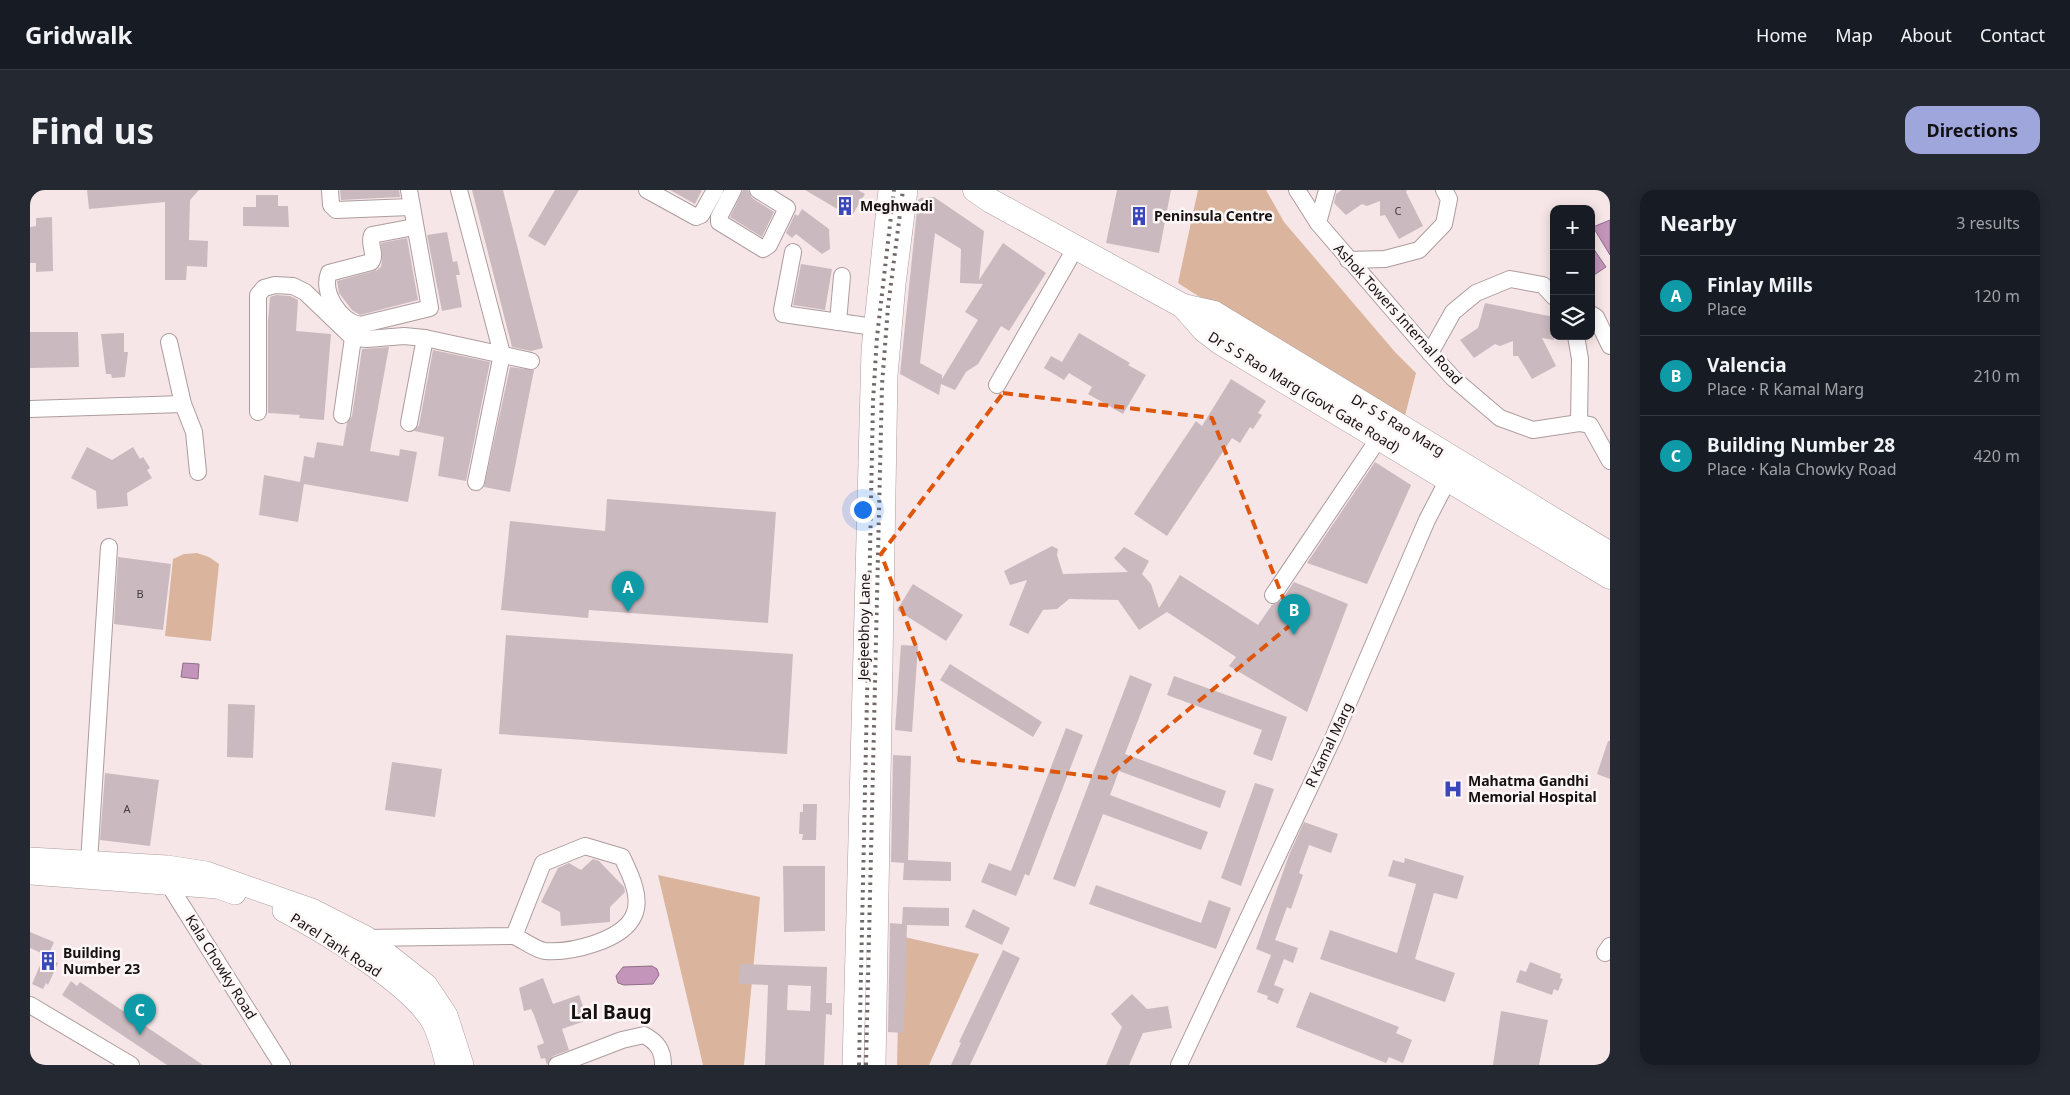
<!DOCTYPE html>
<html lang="en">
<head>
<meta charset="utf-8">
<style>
	body { margin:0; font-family:"Noto Sans",sans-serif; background:#242831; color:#f1f3f6 }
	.controls { position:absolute; right:15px; top:15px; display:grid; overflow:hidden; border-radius:10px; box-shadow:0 2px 12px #0003 }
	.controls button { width:45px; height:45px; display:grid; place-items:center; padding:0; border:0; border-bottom:1px solid #363941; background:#171b24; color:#f1f3f6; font:25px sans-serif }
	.you { position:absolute; left:832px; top:319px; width:18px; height:18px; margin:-12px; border:4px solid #fff; border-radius:50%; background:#1a73e8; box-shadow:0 0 0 8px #1a73e833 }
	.badge { display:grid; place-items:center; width:32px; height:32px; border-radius:50%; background:#9fa6db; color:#fff; font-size:16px; font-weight:700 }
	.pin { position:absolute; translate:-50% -41px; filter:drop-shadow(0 1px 2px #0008) }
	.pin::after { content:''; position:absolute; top:26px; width:18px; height:15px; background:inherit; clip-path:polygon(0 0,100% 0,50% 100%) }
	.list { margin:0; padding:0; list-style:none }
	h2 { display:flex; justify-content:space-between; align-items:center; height:65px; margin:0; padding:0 20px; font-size:21px }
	h2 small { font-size:16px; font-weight:400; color:#9ea1a6 }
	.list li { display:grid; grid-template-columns:32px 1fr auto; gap:15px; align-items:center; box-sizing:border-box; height:80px; padding:0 20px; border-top:1px solid #363941 }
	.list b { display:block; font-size:19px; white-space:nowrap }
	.list p { margin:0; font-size:16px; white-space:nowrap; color:#9ea1a6 }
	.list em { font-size:16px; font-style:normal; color:#9ea1a6 }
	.icon { flex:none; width:28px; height:28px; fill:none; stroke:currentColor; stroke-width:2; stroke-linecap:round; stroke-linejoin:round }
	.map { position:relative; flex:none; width:1580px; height:875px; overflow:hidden; border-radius:15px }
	header { display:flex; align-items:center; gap:30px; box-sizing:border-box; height:70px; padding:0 25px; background:#171b24; border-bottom:1px solid #363941 }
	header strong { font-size:24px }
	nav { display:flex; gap:28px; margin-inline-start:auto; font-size:18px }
	.intro { display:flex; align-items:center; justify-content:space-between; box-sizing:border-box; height:120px; padding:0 30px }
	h1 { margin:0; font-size:35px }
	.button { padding:12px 22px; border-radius:15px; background:#9fa6db; color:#111; font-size:18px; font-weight:700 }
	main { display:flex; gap:30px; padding:0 30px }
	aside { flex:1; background:#171b24; border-radius:15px; box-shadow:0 2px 12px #0003 }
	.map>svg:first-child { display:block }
	.green { fill:#dab49c }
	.water { fill:#c495bb; stroke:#906d88 }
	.building { fill:#cabac0; fill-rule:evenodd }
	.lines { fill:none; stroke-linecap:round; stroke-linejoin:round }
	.minor-casing { stroke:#ad9c9d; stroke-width:18 }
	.tertiary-casing { stroke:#ad9c9d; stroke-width:22 }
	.secondary-casing { stroke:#ad9c9d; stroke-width:25 }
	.minor { stroke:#fff; stroke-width:16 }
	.tertiary { stroke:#fff; stroke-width:21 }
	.secondary { stroke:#fff; stroke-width:24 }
	.rail { stroke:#716767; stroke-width:4; stroke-dasharray:2.5 5; stroke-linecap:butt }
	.marked { fill:none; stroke:#de550c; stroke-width:4; stroke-dasharray:10 6; stroke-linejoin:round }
	.labels { text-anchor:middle; stroke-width:5; stroke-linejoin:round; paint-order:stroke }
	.number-label { font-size:11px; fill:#433a3c }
	.poi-label { font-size:14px; font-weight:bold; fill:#161010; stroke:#fdf6f6; text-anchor:start }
	.street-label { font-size:14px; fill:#161010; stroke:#fdf6f6 }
	.district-label { font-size:19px; font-weight:bold; fill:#161010; stroke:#fdf6f6 }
</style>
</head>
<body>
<header>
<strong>Gridwalk</strong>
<nav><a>Home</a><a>Map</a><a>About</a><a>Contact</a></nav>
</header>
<div class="intro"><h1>Find us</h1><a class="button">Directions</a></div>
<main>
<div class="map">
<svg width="1580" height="875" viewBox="0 0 1580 875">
	<rect width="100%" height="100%" fill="#f7e6e7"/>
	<!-- green -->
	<g class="green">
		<path d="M1168,0H1236L1254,32L1365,162L1386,183L1372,237L1148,93Z"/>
		<path d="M167,363L179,367L189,374L181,451L135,446L143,369L154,364Z"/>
		<path d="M628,685L730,707L714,875H673Z"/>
		<path d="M870,746L949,764L899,875H867Z"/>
	</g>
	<!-- water -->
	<g class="water">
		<path d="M1580,30V65L1563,37Z"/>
		<path d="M1561,55L1576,77L1561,87Z"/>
		<path d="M153,473L169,474L168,489L151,487Z"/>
		<path d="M622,776L627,779L629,785L623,794L594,795L588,793L586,786L593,777Z"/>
	</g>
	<!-- building -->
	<g class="building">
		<path d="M57,0H169L160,10L159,50L178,51L177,77L157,76L156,90H135V12L59,19Z"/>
		<path d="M310,0H369L370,7L311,10Z"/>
		<path d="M442,0H473L513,158L501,161L482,157Z"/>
		<path d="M525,0H549L515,56L498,46Z"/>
		<path d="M640,0H672L665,14Z"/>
		<path d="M713,0H718L722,8L744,22L732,47L700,27Z"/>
		<path d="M775,0H828L835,4L821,27Z"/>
		<path d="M1087,0H1141L1129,63L1076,53Z"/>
		<path d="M1312,0H1377L1376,2L1393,36L1369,49L1355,25L1350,26V11L1337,16L1332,14L1316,25L1304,13L1306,4Z"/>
		<path d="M226,5H248V16H258L259,37L213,36V17H226Z"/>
		<path d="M904,7L954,41L949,90L973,53L1016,83L979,141L971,136L948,174L936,182L925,200L911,194L909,205L870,184L888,10L891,8ZM905,43L931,59L930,93L953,94L935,122L948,130L912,189V185L890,173Z"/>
		<path d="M772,19L799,39L800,59L792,64L766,44L762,48L756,43L765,24L768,26Z"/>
		<path d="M22,27L23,81L6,82V73H0V37L6,36V28Z"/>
		<path d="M417,42L423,72L427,71L430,85H426L432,117L412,121L397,45Z"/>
		<path d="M377,48L388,110L330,125L322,120L309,103L307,91L347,80L351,77L352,71L351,53Z"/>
		<path d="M771,74L802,79L795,120L763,115Z"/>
		<path d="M246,105L260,106L268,110L266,141L301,144L294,230L269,228L270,225L238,223V131L240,107Z"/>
		<path d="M1455,113L1524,127V150L1512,148L1526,176L1502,189L1488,166H1483V151L1470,156L1465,154L1444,168L1430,150L1448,138Z"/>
		<path d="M0,142H48L49,177L0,178Z"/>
		<path d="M94,143V162H98L95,187L82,188L81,184H76L71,144Z"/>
		<path d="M1049,143L1100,173L1098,175L1116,185L1093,224L1058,204L1062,197L1039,183L1034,190L1014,178L1021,166L1032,172Z"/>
		<path d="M359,157L340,261L369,266L370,259L387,262L378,312L274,294L268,332L229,325L234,285L270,292L274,266L284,268L287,252L313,256L317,233L322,226L332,159Z"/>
		<path d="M403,160L460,172L436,291L408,286L414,247L384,241L389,235Z"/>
		<path d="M480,177L504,180L480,302L454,297Z"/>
		<path d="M1201,189L1236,211L1228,223L1232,225L1223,239L1220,237L1210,253L1202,248L1137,346L1104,324L1166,231L1172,236Z"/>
		<path d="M57,257L82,270L103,257L110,269L113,267L120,278L117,280L122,288L97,303L98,316L67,319L66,301L41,288Z"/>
		<path d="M1345,272L1381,295L1337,394L1277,373Z"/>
		<path d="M577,309L746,322L738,433L559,420L558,428L471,420L480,331L575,341Z"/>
		<path d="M1022,356L1028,359L1027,365L1033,384L1098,382L1084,368L1094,357L1119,371L1112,384L1121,394L1129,418L1150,385L1228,435L1242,415L1251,411L1264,392L1318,414L1277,522L1199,476L1206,467L1137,422L1109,440L1088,410L1039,409L1027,419L1013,420L998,444L979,435L997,390L980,395L974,381Z"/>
		<path d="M88,367L141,374L133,440L84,434Z"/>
		<path d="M883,394L933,425L916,451L867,420Z"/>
		<path d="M476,445L763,464L757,564L469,544Z"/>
		<path d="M871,455L888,456L882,542L865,540Z"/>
		<path d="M920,474L1012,532L1003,547L910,490Z"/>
		<path d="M1100,485L1122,494L1095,564L1196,601L1190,618L1089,581L1080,605L1178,642L1171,660L1073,624L1045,697L1023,689Z"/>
		<path d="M1144,486L1257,527L1242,571L1223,564L1232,540L1137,505Z"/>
		<path d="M198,514L225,515L223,568L197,567Z"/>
		<path d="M1036,538L1053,545L999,686L995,684L986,706L951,692L959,673L981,681Z"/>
		<path d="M1578,551H1580V589L1567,584Z"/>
		<path d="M863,565L881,566L878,670L921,672V691L873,690L874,673L861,672Z"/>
		<path d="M362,572L412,579L405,627L355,620Z"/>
		<path d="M75,583L129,590L120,656L70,650Z"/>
		<path d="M1225,593L1244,599L1211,696L1191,688Z"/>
		<path d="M773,614H787L786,650H772L773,644H769L770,622H773Z"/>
		<path d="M1274,632L1308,644L1301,663L1279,655L1269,683L1273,685L1261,719L1257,717L1245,750L1268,758L1263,773L1254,769L1244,795L1254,799L1248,814L1237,809L1238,806L1227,802L1241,765L1226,759L1259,665Z"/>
		<path d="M1375,668L1434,686L1427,709L1404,703L1385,769L1425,783L1415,812L1290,769L1300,740L1367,763L1386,694L1358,686L1363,670L1374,673Z"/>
		<path d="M563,669L569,671L594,697L595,702L580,717V732L531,736L530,722L511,712L528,678L539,673L551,680Z"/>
		<path d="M753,676H795V741L754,742Z"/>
		<path d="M1066,695L1171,733L1179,710L1201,718L1186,759L1059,714Z"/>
		<path d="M873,717L919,718V736L877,735L874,843L858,842L860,733L872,734Z"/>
		<path d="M943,719L980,738L972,755L935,737Z"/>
		<path d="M0,742L24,752L18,766L0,758Z"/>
		<path d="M973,760L990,768L940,875H921L931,853L929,852Z"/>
		<path d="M14,766L28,773L18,795L16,793L13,799L2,794Z"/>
		<path d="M1500,772L1531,784L1530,788L1533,789L1528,801L1524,799L1522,805L1486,792L1490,780L1496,782Z"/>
		<path d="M710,774L797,777L796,813H802V825L796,824L794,875H735L738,795L709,794ZM758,795L781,796L780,821L757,820Z"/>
		<path d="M513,788L523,814L549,805L558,830L532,839L539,860L523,866L517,875L515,868L511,869L507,856L514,853L504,825L501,819L494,821L489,798Z"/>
		<path d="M41,791L47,796L50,792L173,875H137L32,805Z"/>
		<path d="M1280,802L1369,837L1366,843L1382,850L1373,873L1359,867L1356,873L1266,837Z"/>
		<path d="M1102,804L1117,819L1138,816L1142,838L1113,843L1099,875H1076L1092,837L1081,824Z"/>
		<path d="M1471,821L1518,830L1509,875H1463Z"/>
	</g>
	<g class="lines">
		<!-- minor casing -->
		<g class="minor-casing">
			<g id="minor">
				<path d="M300,0L301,15L306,20L380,17"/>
				<path d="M379,0L400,118L330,135C310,132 291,102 299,83L341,72C347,64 338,54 342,45L384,37"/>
				<path d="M429,0L472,164L446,292"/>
				<path d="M617,0L666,27L671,25L685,0"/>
				<path d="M703,0L689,27V32L733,59L739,55L757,18L728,0"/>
				<path d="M1267,0L1288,33L1400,163L1423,188L1470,228L1503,240L1549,233L1560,235L1580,271"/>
				<path d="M1288,33L1297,0"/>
				<path d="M763,62L752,120L753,124L844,137"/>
				<path d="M1318,70L1355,69L1389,60L1414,34L1419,9L1414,0"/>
				<path d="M1561,124L1566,127L1580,156"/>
				<path d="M808,132L812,86"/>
				<path d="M1546,146L1550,169L1549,233"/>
				<path d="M139,152L153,214L164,242L168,282"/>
				<path d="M1400,163L1423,122L1446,103L1480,89L1513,95L1524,107"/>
				<path d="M967,195L1046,57"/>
				<path d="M0,219L153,214"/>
				<path d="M228,222V105L234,98L245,95L263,96L275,102L323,148L337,149L374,146L395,148L501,171"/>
				<path d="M312,225L323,148"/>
				<path d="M379,233L395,148"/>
				<path d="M1243,405L1349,248"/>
				<path d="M59,672L79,357"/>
				<path d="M139,687V695L252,875"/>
				<path d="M333,748L484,746L513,673L555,656L592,667C600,684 612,707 604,725C593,751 540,763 515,761C506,760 493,750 484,746"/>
				<path d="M1575,763L1580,756"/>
				<path d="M0,815L101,875"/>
				<path d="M527,875L592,850L614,845C627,852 633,860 633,875"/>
				<path d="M1149,875L1304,546L1397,330L1423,280"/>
			</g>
		</g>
		<!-- tertiary casing -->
		<g class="tertiary-casing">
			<g id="tertiary">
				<path d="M0,668L137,676L176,682L284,720L335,746L397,795L417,825L433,875"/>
				<path d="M0,684L188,698L205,704"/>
				<path d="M253,721C293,742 382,795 403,834C409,847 413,862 416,875"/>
				<path d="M823,875L842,160L859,0"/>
				<path d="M845,875L857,185L865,94L877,0"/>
			</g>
		</g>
		<!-- secondary casing -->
		<g class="secondary-casing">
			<g id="secondary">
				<path d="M945,0L961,11L1153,116L1174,140L1191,153L1580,387"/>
				<path d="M1153,116L1184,123L1580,364"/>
			</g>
		</g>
		<!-- minor -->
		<use href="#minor" class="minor"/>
		<!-- tertiary -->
		<use href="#tertiary" class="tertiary"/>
		<!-- secondary -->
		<use href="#secondary" class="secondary"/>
		<!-- rail -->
		<g class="rail">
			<path d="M839,413L843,211L847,147L864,0"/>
			<path d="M829,875L838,463"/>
			<path d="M836,875L852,195L858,117L873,0"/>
		</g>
	</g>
	<!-- marked area -->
	<path class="marked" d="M973,203L1182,228L1263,433L1076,588L929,570L851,364Z"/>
	<!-- icons -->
	<defs>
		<g id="building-bare" transform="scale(1.5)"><path d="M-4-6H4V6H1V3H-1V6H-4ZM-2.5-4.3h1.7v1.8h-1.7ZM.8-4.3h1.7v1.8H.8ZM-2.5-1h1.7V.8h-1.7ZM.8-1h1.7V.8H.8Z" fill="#3a47ba" stroke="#fdf6f6" stroke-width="2.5" paint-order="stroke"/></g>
		<g id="hospital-bare" transform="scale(1.5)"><path d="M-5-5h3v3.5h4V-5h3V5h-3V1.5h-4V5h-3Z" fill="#3a47ba" stroke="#fdf6f6" stroke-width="2.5" paint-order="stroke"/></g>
	</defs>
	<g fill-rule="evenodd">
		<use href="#building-bare" x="815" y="16"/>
		<use href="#building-bare" x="1109" y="26"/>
		<use href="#hospital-bare" x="1423" y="599"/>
		<use href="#building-bare" x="18" y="771"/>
	</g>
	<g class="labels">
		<!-- number labels -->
		<g class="number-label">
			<text x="1368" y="25">C</text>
			<text x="110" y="408">B</text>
			<text x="97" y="623">A</text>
		</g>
		<!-- poi labels -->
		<g class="poi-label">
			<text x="830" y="21">Meghwadi</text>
			<text x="1124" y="31">Peninsula Centre</text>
			<text x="1438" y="596">Mahatma Gandhi<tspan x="1438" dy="16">Memorial Hospital</tspan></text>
			<text x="33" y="768">Building<tspan x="33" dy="16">Number 23</tspan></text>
		</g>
		<!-- street labels -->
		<g class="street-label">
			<text transform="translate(1368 124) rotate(48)" y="5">Ashok Towers Internal Road</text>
			<text transform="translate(1274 202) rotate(31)" y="5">Dr S S Rao Marg (Govt Gate Road)</text>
			<text transform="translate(1368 235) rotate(31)" y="5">Dr S S Rao Marg</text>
			<text transform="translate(834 437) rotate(-89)" y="5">Jeejeebhoy Lane</text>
			<text transform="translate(1299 555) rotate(-65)" y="5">R Kamal Marg</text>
			<text transform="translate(306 755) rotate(33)" y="5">Parel Tank Road</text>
			<text transform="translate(191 777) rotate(58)" y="5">Kala Chowky Road</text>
		</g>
		<!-- district labels -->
		<g class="district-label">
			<text x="581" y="829">Lal Baug</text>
		</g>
	</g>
</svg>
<div class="controls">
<button>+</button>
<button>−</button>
<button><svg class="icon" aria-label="layers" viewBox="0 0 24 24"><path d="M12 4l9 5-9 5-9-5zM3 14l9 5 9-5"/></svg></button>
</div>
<div class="you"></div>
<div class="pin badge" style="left:598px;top:422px;background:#0f9aa8">A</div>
<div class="pin badge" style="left:1264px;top:445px;background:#0f9aa8">B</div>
<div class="pin badge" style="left:110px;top:845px;background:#0f9aa8">C</div>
</div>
<aside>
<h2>Nearby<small>3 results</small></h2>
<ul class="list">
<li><span class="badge" style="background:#0f9aa8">A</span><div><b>Finlay Mills</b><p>Place</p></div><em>120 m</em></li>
<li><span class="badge" style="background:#0f9aa8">B</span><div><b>Valencia</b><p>Place · R Kamal Marg</p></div><em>210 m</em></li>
<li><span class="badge" style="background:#0f9aa8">C</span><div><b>Building Number 28</b><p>Place · Kala Chowky Road</p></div><em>420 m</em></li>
</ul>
</aside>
</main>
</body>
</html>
